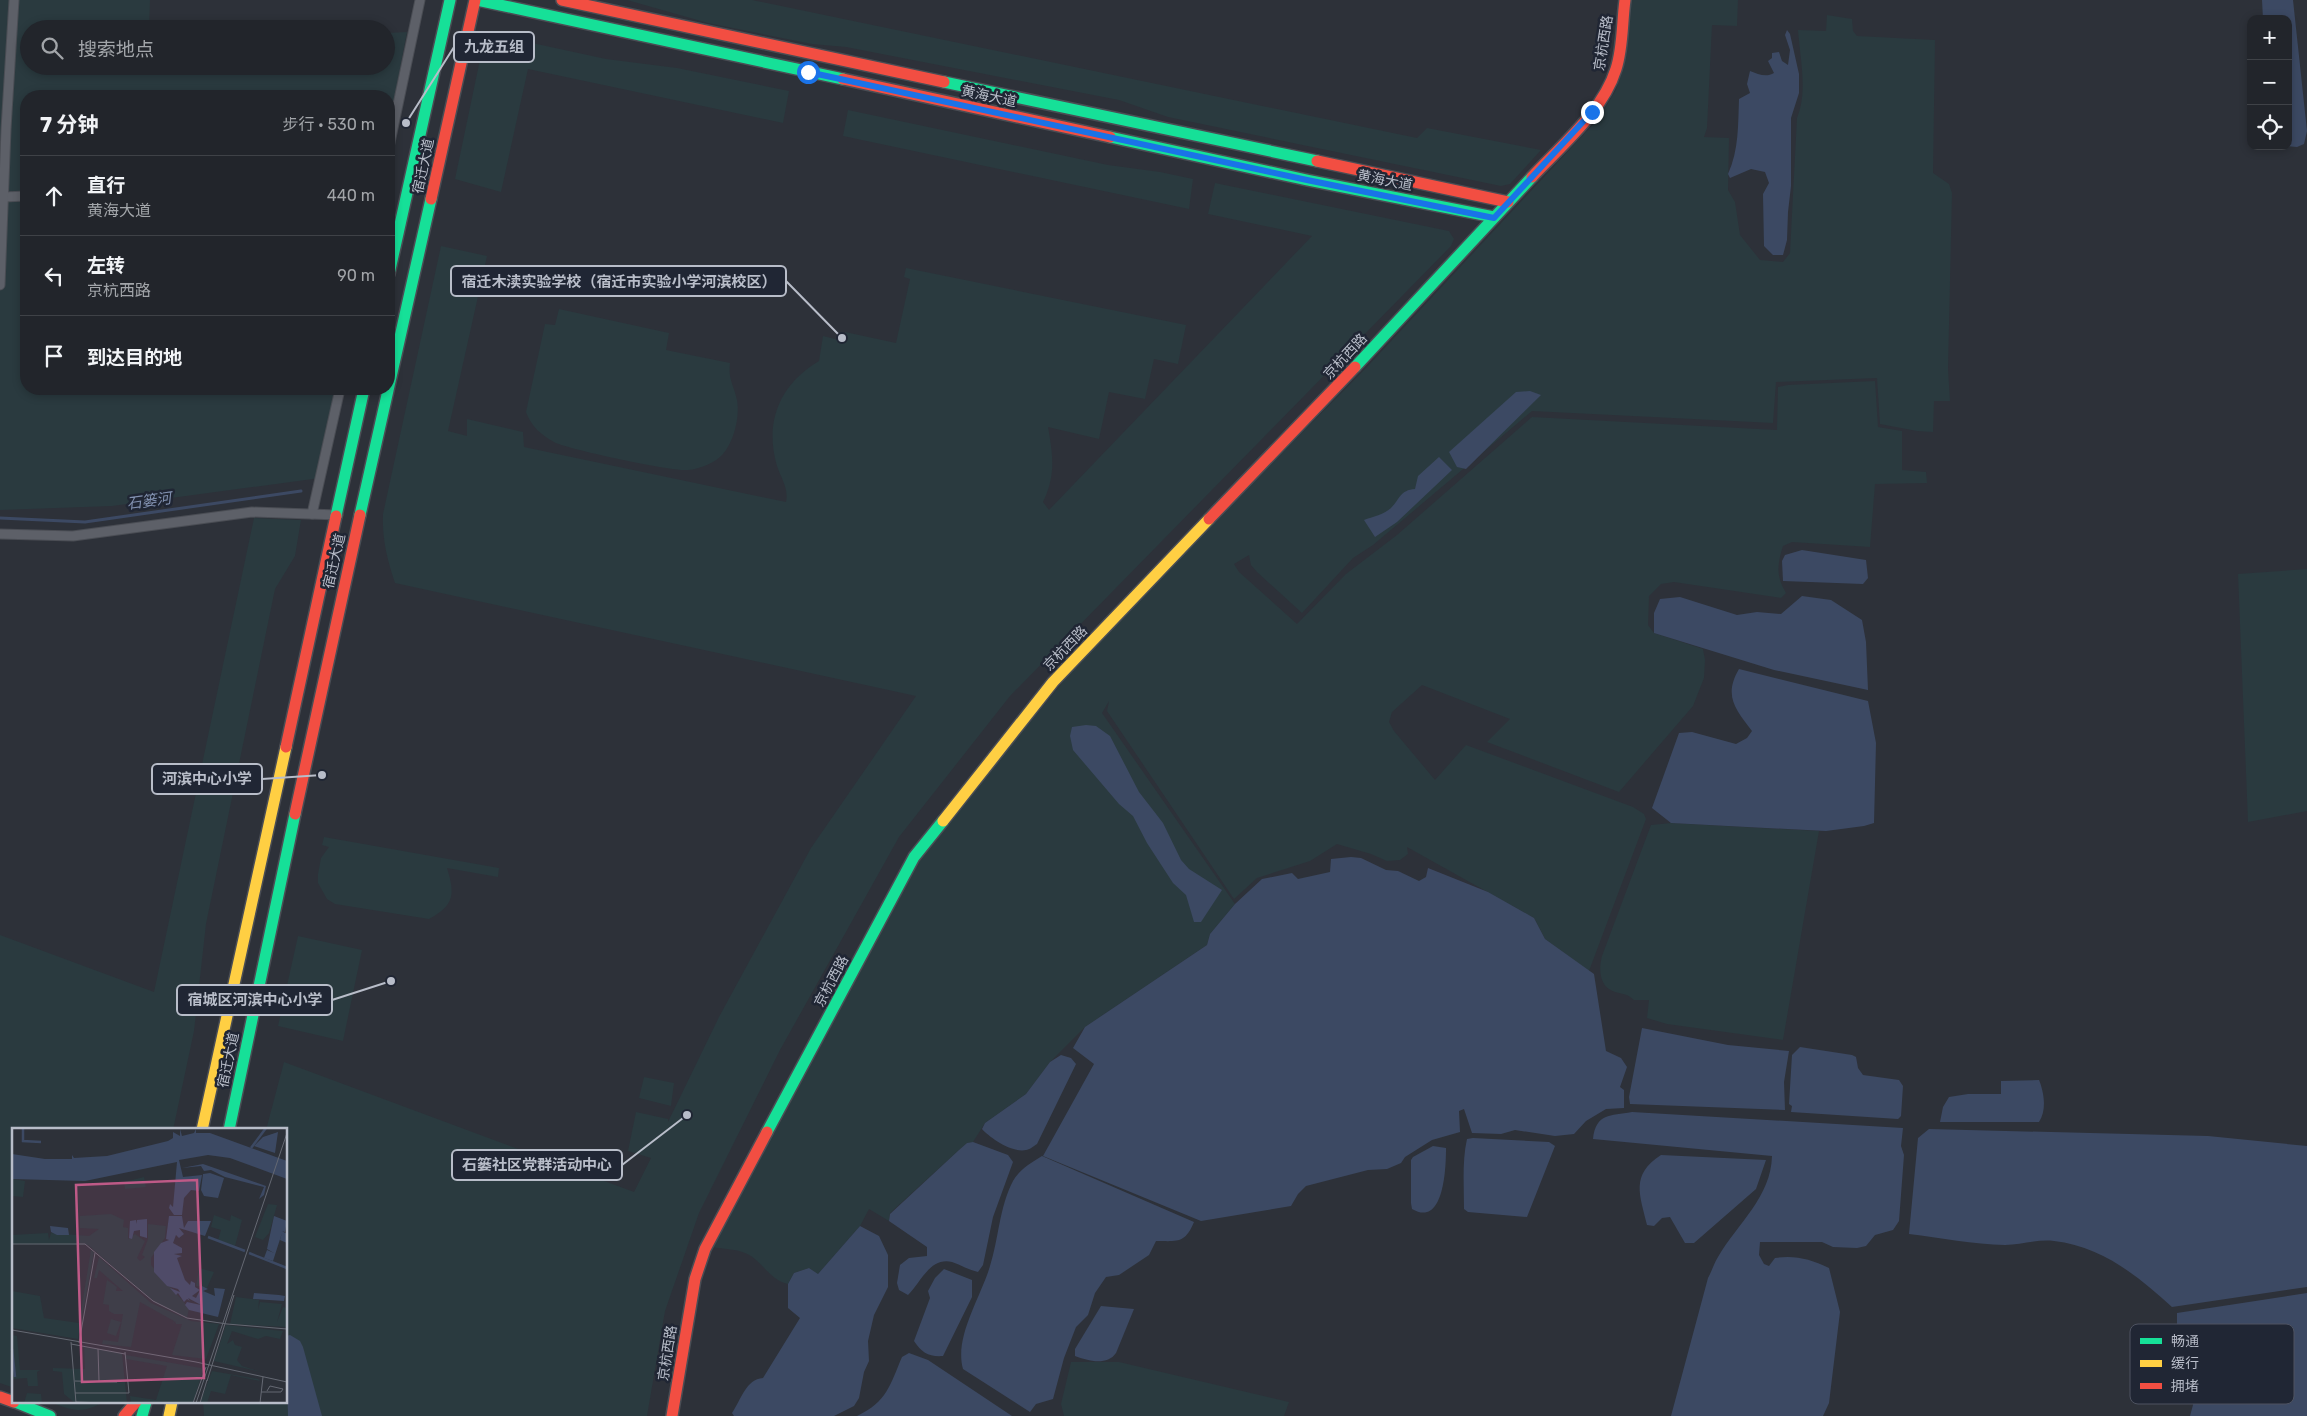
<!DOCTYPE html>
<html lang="zh">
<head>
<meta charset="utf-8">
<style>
	body { margin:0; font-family:Rubik,"Noto Sans SC",sans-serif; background:#2e3137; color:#f1f3f6 }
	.controls { position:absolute; right:15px; top:15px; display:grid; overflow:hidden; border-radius:10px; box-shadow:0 2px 8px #0003 }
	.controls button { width:45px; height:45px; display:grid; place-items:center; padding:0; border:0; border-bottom:1px solid #3f4247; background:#22252b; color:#f1f3f6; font:25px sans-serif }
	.stop { position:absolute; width:15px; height:15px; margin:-11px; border:4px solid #1a73e8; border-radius:50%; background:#fff }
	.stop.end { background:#1a73e8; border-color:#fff; box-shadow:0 1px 5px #0008 }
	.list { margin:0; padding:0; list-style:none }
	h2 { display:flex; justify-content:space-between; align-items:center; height:65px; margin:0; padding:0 20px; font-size:21px }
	h2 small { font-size:16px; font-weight:400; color:#a2a5a9 }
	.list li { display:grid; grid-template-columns:32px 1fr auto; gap:15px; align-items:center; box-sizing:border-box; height:80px; padding:0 20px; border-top:1px solid #3f4247 }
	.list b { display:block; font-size:19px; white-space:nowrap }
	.list p { margin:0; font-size:16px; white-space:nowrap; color:#a2a5a9 }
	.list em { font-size:16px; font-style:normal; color:#a2a5a9 }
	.icon { flex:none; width:28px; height:28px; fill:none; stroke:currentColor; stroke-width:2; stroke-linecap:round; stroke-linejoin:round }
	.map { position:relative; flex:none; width:2307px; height:1416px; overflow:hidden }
	.search { position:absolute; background:#22252b; box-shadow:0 2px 8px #0003; left:20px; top:20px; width:375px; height:55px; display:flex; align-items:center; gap:12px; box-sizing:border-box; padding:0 18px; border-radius:28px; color:#a2a5a9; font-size:19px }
	.panel { position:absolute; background:#22252b; box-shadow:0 2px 8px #0003; left:20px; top:90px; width:375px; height:305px; border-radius:20px }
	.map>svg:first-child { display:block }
	.green { fill:#2a3a3f }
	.water { fill:#3c4963 }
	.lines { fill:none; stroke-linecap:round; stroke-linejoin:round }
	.stream { stroke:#3c4963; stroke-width:3 }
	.street-casing { stroke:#4a4d54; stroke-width:11 }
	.fast-casing { stroke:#4a4d54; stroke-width:14 }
	.slow-casing { stroke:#4a4d54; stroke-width:14 }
	.jam-casing { stroke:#4a4d54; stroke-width:14 }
	.street { stroke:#5d6068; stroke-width:9 }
	.fast { stroke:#16e098; stroke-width:11 }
	.slow { stroke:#ffcf43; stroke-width:11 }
	.jam { stroke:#f24e42; stroke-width:11 }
	.route { stroke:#1a73e8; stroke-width:6 }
	.labels { text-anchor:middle; stroke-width:5; stroke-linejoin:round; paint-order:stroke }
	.street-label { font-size:14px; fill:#b8bdc9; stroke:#202634 }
	.water-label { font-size:15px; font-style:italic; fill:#8190af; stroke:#202634 }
	.inset-river { fill:none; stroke:#3c4963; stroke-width:2.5 }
	.inset-road { fill:none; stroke:#656973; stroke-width:1 }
	.view { fill:#be5a87; fill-opacity:0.15; stroke:#be5a87; stroke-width:2.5 }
	.inset-edge { fill:none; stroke:#b8bdc9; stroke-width:2.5 }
	.key { fill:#202634; stroke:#4e5361; stroke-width:1 }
	.key-label { font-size:14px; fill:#b8bdc9 }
	.leader { fill:none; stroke:#b8bdc9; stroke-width:2 }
	.callout-dot { fill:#b8bdc9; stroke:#202634; stroke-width:2 }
	.callout { fill:#202634; stroke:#b8bdc9; stroke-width:2 }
	.callout-label { font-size:15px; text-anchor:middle; font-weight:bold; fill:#b8bdc9 }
</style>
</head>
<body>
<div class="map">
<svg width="2307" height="1416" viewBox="0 0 2307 1416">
	<rect width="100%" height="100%" fill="#2d3139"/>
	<!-- green -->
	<g class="green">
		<path d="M0,0H150L149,29H29V66H386V33L407,32L389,126V96H26V389H337L320,478L112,506L0,510Z"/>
		<path d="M627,0H752L1417,138L1427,128L1541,150L1510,184L1501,186L1168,117L1119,100L846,47L812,44L708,23Z"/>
		<path d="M1631,0H1738L1737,26L1712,25L1707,128L1704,137L1729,138L1728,190L1735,202L1740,235L1760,260L1783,262L1790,253L1797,118C1808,92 1800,58 1798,30L1826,31L1827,15L1852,19L1853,31L1857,36L1935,40L1933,173L1949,184L1952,193L1948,369L1950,401H1934L1933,432L1917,431L1880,424L1877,378L1776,382L1773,423L1532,411L1373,545L1353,558L1302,613L1257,572L1251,565L1249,555L1234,564L1239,572L1297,624L1346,574L1397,535L1532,417L1777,430L1778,387L1788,385L1875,381L1878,427L1902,431V470L1926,472L1927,483L1875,484L1870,547L1792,542L1783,546C1777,565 1776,576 1786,593L1781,598L1674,582L1661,584L1649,596L1648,625L1654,633L1703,649L1705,660L1704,678L1693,706L1619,792L1487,742L1510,719L1422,685L1392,712L1389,722L1394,731L1435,780L1466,745L1633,807L1644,814L1646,819L1589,971L1545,939L1534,918L1407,847L1408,854L1400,860L1387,861L1371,854L1337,844L1310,861L1257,878L1234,899L1107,711L1109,701L1102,713L1235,904L1210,934L1207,945L1085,1027L1050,1062L1026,1094L985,1123L973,1142L967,1143L959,1150L890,1213L889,1221L869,1209L860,1226L818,1274L809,1268L794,1273L788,1284C771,1280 765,1266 751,1256C741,1249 724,1249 712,1247L921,856L1070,673L1252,483L1366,368L1598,119L1616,90L1626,55Z"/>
		<path d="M505,37L606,59L677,68L789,91L783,123L528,69L501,192L455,179L482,50C488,40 494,38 505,37Z"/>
		<path d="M848,110L1108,165L1160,172L1193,179L1189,209L843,136Z"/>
		<path d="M1215,183L1449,231L1454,239L1451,246L1010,696L899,837L780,1050L699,1213L665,1311L647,1416H204L203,1402H286V1130H266L284,1062L634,1192L651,1158L628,1151L636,1112L668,1119V1122L719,1017L811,848L916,696L395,583C387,559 382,539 383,514L441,246L487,256L448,431L467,436V419L523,432L524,447L786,502C789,489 781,478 777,466C764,422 780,384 819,361L823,336L843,341L845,332L896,343L910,279L904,277L906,268L1186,325L1178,364L1154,359L1145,399L1109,392L1099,439L1048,427C1053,456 1056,475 1043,502L1049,510L1312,236L1208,214Z"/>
		<path d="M559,309L669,333L666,350L730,363C728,380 734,385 737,400C740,417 734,441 723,454C715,463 700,469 688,470C674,472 566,449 554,442C541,435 531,426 526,412L545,324L555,325Z"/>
		<path d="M254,518L301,520L295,556L275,589L206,924L194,1031L173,1130H14V1388L0,1383V935L154,992Z"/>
		<path d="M2307,569V811L2248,822L2238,574Z"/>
		<path d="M1671,823L1819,831L1783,1040L1667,1024L1647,1018L1649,1000H1634C1625,991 1617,995 1609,989C1599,982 1599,967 1602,956L1651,825Z"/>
		<path d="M324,837L499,868L498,877L447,868C455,894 455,905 429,919L335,904L327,899L318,883V874L321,858L329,847L322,845Z"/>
		<path d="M298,936L362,950L343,1041L278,1026Z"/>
		<path d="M644,1077L674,1083L671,1106L639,1098Z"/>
		<path d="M1071,1362H1119L1289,1402L1284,1416H1064L1061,1404Z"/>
		<path d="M50,1402H104C81,1414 73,1411 50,1402Z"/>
	</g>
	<!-- water -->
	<g class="water">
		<path d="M2262,0H2293L2307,131L2304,144L2297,147L2286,146H2288V19H2263Z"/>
		<path d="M1787,30L1790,34L1799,74V93L1791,118V186L1788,212L1787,240L1783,255H1773L1764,246L1763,194L1769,183L1765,172L1751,169L1730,178L1728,174C1739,150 1738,125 1739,99L1750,93L1747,84L1750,71C1758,74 1766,78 1774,73L1768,61L1772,58V53L1779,52L1782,61L1788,65L1790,50L1785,35Z"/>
		<path d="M1530,391L1541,395L1466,469L1457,467L1449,452L1516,392Z"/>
		<path d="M1439,457L1452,470L1397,522L1375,537L1364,520C1372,517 1385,514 1391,508C1400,499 1400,490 1415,489L1418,476Z"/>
		<path d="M1802,550L1866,560L1868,578L1863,584L1783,581L1782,561L1785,555Z"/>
		<path d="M1802,596L1831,600L1862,620L1866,642L1868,690L1774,670L1654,633V613L1660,599L1680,597L1737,615L1757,612L1781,614Z"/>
		<path d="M1739,669L1868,701L1876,743L1874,823L1864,826L1826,831L1671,823L1652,808L1679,733L1692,732L1736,744L1747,738L1752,731C1736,710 1723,696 1739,669Z"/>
		<path d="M1086,725L1096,726L1110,736L1139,792L1163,823L1181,860L1189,869L1222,890L1201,922H1194L1186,895L1173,883L1147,843L1133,816L1119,804L1073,750L1070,736L1072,727Z"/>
		<path d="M1351,857L1361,858L1386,870L1398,871L1419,881L1426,877L1428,868L1488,892L1534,918L1545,939L1594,974L1606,1051L1621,1058L1627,1067L1620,1087L1624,1090V1108L1606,1109L1586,1121L1574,1134L1555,1136L1515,1130L1501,1134L1472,1133L1464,1109L1459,1111L1460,1132L1432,1140L1405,1157L1401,1163L1387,1169L1368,1170L1306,1186L1298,1194L1291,1206L1201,1221L1043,1156L1094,1064L1073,1048L1085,1027L1207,945L1210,934L1235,904L1262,879L1292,873L1298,879L1330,872L1331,859Z"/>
		<path d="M1642,1028L1728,1045L1789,1051L1784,1082L1785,1110L1630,1104L1629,1097Z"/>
		<path d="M1800,1047L1852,1055L1856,1057L1858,1068L1863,1075L1899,1080L1903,1086L1901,1116L1898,1119L1791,1112L1792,1106L1789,1104L1792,1055Z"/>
		<path d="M1061,1055L1071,1058L1076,1064L1037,1144C1034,1146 1029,1150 1026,1150C1012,1153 990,1138 982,1129L985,1123L1026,1094L1050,1062Z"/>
		<path d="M2039,1080C2044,1092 2047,1110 2039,1122H1940L1943,1107L1949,1097L1968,1094H2001V1081Z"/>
		<path d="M1632,1112L1903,1128L1901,1146L1904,1155L1899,1221L1893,1230L1875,1235L1866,1246L1857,1248L1833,1247L1822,1242H1760L1759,1255L1764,1264L1769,1266L1775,1258C1795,1255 1810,1259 1829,1268L1840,1312L1829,1403L1823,1416H1671L1708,1278C1712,1271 1714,1263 1718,1257C1738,1223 1771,1197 1772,1156L1593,1139C1596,1113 1610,1116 1632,1112Z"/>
		<path d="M1929,1129L2208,1136L2307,1146V1287L2172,1307C2138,1276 2101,1246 2054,1241C2037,1239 2021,1245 2005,1245C1973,1244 1941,1238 1909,1234L1918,1138Z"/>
		<path d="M1473,1138L1549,1142L1555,1146L1527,1217L1468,1212L1464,1209C1464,1186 1462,1161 1467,1139Z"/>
		<path d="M973,1142L1008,1155L1013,1162L993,1217L983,1265L978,1272C969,1270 961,1265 952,1262C930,1257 921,1282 908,1295L899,1290L897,1283L900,1265L909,1258L927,1256V1247L889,1221L890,1214L959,1150L967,1143Z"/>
		<path d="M1433,1146L1446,1148C1446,1167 1444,1228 1412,1209L1411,1203V1160L1413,1157Z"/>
		<path d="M1661,1155L1766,1160L1756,1189L1694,1243H1685L1670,1217L1662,1218L1654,1226L1647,1225C1640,1195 1630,1175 1661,1155Z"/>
		<path d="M1042,1156L1194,1222C1185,1244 1177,1241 1156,1241L1149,1255L1119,1275L1106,1277L1095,1293L1088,1315L1076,1327L1064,1358L1053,1399L1036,1404L1030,1412L963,1369C954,1337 981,1297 990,1266C999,1238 999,1208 1013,1181C1020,1169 1031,1163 1042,1156Z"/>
		<path d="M860,1226L879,1236L888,1255V1287L874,1315L868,1341L869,1361L864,1372L859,1398L854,1406L834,1416H734L732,1413C741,1400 746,1379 763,1378L800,1318L788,1308V1284L794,1273L809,1268L818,1274Z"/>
		<path d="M944,1269L972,1280V1297L943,1356C929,1357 922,1353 914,1341L930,1298L928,1291L935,1278Z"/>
		<path d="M2307,1293V1416H2190L2200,1379L2202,1349C2194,1340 2184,1335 2177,1326V1313Z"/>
		<path d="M1101,1306L1134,1309L1116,1353C1107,1366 1088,1361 1075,1356V1349Z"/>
		<path d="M290,1335L300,1341L303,1347L322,1416H288L286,1336Z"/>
		<path d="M909,1353L928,1360L1012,1416H857C887,1402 890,1385 902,1357Z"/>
	</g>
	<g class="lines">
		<!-- stream -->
		<path class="stream" d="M0,518L85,522L301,491"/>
		<!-- street casing -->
		<g class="street-casing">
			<g id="street">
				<path d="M389,147L420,0"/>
				<path d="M4,197L26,196"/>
				<path d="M0,285L6,129L14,0"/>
				<path d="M312,514L340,389"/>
				<path d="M0,534L73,536L252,512L338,515"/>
			</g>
		</g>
		<!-- fast casing -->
		<g class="fast-casing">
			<g id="fast">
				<path d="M477,0L843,79"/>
				<path d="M944,82L1317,161"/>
				<path d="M1110,137L1307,180L1494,217"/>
				<path d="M389,274L450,0"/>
				<path d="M1355,367L1532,177"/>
				<path d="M360,515L431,199"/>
				<path d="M336,516L364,389"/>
				<path d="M229,1130L295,814"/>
				<path d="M767,1132L914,857L943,821"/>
				<path d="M15,1402L50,1416"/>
				<path d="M142,1416L146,1402"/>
			</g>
		</g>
		<!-- slow casing -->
		<g class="slow-casing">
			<g id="slow">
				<path d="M943,821L1053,682L1209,519"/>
				<path d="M202,1130L286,747"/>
				<path d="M169,1416L172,1402"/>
			</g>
		</g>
		<!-- jam casing -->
		<g class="jam-casing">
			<g id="jam">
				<path d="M562,0L944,82"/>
				<path d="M843,79L1110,137"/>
				<path d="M1317,161L1508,202"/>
				<path d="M1532,177C1562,145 1603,111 1616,69C1623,48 1622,22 1625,0"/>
				<path d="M431,199L475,0"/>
				<path d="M1209,519L1355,367"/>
				<path d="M286,747L336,516"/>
				<path d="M295,814L360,515"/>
				<path d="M0,1397L14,1402"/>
				<path d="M124,1416L136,1402"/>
				<path d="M672,1416L695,1279L705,1249L767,1132"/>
			</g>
		</g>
		<!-- street -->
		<use href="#street" class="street"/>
		<!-- fast -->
		<use href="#fast" class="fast"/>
		<!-- slow -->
		<use href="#slow" class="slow"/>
		<!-- jam -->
		<use href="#jam" class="jam"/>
	</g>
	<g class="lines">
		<!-- route -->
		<path class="route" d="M808,72L1307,180L1494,218L1592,112"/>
	</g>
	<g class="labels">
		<!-- street labels -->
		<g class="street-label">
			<text transform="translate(1603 43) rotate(-81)" y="5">京杭西路</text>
			<text transform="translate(989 96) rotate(12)" y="5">黄海大道</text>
			<text transform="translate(423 166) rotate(-78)" y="5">宿迁大道</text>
			<text transform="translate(1385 180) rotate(11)" y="5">黄海大道</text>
			<text transform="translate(1345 356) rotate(-47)" y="5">京杭西路</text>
			<text transform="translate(334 561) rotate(-77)" y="5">宿迁大道</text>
			<text transform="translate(1065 648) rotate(-46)" y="5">京杭西路</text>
			<text transform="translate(831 981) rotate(-62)" y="5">京杭西路</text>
			<text transform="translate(228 1060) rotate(-78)" y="5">宿迁大道</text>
			<text transform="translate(667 1353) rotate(-81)" y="5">京杭西路</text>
		</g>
		<!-- water labels -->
		<g class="water-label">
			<text transform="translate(149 501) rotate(-8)" y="5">石篓河</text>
		</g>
	</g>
	<!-- overview -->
	<g transform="translate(12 1128)">
		<rect width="275" height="275" fill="#2d3139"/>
		<path d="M132,49L134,59L113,61L112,54ZM0,51L13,53L11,69L0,68ZM256,76L265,77L257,105L251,112L243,109ZM99,86L112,92L111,99L116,100V111L123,106L133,113L125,130L128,133L133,129L130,127L136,111V96L154,98L153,110L139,130V137L177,180L175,190L142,174L76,117L0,116V107L36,105L37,112L39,105L77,108L87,101L68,100V88ZM202,87L218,93L219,87L230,92L223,118L206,112L209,102L199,99ZM79,122L82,124L66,211L0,200V163L28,168L32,190L67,195ZM87,129L139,175L179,193L207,196L194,231L160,227L170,196H164L163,193L161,196L162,193L128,174L119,219L90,216L91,212L106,214L111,186H102L97,183V177L91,176L95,152L105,159L104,163H111L87,142L85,150H82ZM187,140L202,144L195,160L184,158ZM224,169L247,172L246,182L248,174L270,176L265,194L271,179L275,180V199L218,196ZM99,191L109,194L104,208L95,205ZM214,197L271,203L268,211L254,208L246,211L220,203L215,216L221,212L223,217L230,219L225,232L230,238L249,244L202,233ZM0,207L5,208L8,242H28L25,244L26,258H16L15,250L0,251ZM72,219L110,225L115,275H63L52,266L50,244L41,243V240L73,241ZM114,227L189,240L191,242L181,275H119L118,268L144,272L155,238L114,231ZM200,243L246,251L248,253L219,247L213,266L199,263L195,275H188ZM15,265L29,266L30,275H12Z" fill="#2a3a3f"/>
		<path d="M168,1L170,8L182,5L184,1V5H198L275,33V51L218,30L196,27L167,32L171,49L190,47L187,63L179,62L172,70L170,87H162L157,80L158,76L161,79L165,34L73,53L0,51V26L33,31H60V27L62,30L95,28L156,13L161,10V4L168,8ZM266,4L263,25L242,18L251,9ZM191,36L254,58L252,67L247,71L252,59L213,49L199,42L192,43L189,38L170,40ZM198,45L212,50L206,70L192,68L189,62L191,46ZM157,88H161L160,107L161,88H170L172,100L176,93H199L193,108L167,100L172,106L167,110L164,107L161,115L170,120V125L162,126L170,128L165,130L173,152L178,157L179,153L183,155V159L188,162L180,168L184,170L190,158L196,161L191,163L203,168L202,160L213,161L206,189L177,182L173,177L175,174L189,177L176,170L178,173L175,171L172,174L166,165L164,167L158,160L168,164L166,161L155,158L142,144V124L149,115L157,112L154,111ZM262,88L275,93L273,104L270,103L275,106V115L268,112L270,105L261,133L252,130L255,122L262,125L255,121ZM135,91V110L128,108V102L122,103L120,111L117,110L118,93L124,92V96L125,92ZM38,98L56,100L57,107H45L39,104ZM242,165L267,167L273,168L272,173L241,171Z" fill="#3c4963"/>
		<path class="inset-river" d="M11,0V13L29,14M239,20L254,0M196,109L233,123M237,125L275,140M0,221L3,249"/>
		<path class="inset-road" d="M0,116H73L141,173L175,190L215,196M215,196L275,201M0,202L184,234L275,254M59,214L64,275M67,215L83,125M59,216L113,226M86,221L87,253M63,253L105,254M195,253L222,167M255,263L258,258L271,261M249,264H269L271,261M63,265H117L113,224M64,274L93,275M181,275L194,239M184,275L275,5M188,275L195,252M248,275L251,249"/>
		<path class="view" d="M185,52L192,250L70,254L64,57Z"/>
		<rect width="275" height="275" class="inset-edge"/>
	</g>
	<!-- legend -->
	<rect x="2130" y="1324" width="164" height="80" rx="8" class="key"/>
	<rect x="2140" y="1338" width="22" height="6" fill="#16e098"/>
	<rect x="2140" y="1360" width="22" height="7" fill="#ffcf43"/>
	<rect x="2140" y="1383" width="22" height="6" fill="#f24e42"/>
	<g class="key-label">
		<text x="2171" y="1346">畅通</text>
		<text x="2171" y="1368">缓行</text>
		<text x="2171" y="1391">拥堵</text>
	</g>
	<!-- callouts -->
	<path class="leader" d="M406 123L454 47M842 338L786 281M322 775L262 779M391 981L332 1000M687 1115L622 1165"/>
	<g class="callout-dot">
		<circle cx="406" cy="123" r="5"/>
		<circle cx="842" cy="338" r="5"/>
		<circle cx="322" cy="775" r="5"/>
		<circle cx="391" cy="981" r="5"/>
		<circle cx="687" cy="1115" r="5"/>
	</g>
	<g class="callout">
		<rect x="454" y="32" width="80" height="30" rx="5"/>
		<rect x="451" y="266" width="335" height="30" rx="5"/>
		<rect x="152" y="764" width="110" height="30" rx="5"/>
		<rect x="177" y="985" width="155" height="30" rx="5"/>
		<rect x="452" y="1150" width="170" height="30" rx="5"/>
	</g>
	<g class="callout-label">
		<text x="494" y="52">九龙五组</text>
		<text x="619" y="287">宿迁木渎实验学校（宿迁市实验小学河滨校区）</text>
		<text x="207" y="784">河滨中心小学</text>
		<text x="255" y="1005">宿城区河滨中心小学</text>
		<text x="537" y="1170">石篓社区党群活动中心</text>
	</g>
</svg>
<div class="controls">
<button>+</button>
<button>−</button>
<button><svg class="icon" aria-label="locate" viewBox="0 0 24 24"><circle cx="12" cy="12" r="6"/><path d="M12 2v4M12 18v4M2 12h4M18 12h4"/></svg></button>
</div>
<div class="stop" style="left:808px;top:72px"></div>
<div class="stop end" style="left:1592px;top:112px"></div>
<div class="search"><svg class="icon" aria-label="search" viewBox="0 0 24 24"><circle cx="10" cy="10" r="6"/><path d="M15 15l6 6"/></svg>搜索地点</div>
<section class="panel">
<h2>7 分钟<small>步行 · 530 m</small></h2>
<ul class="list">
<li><svg class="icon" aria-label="ahead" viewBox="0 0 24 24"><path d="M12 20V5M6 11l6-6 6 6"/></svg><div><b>直行</b><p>黄海大道</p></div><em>440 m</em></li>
<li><svg class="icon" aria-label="left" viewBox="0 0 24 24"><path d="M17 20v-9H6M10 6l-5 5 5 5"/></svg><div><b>左转</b><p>京杭西路</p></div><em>90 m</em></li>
<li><svg class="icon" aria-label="arrive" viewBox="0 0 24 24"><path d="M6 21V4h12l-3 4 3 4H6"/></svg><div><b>到达目的地</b></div></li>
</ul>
</section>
</div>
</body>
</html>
